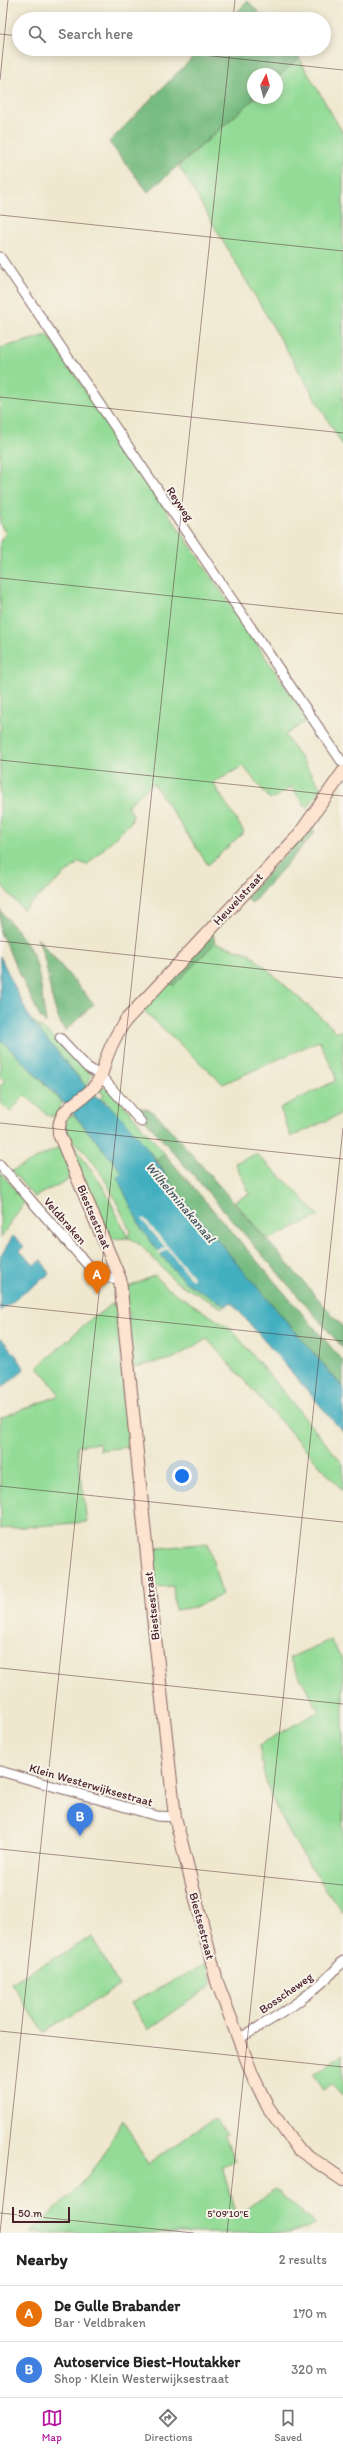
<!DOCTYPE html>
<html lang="en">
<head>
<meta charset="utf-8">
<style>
	body { margin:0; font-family:Itim,sans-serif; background:#f2f2f2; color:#222 }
	.compass { position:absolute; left:247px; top:68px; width:36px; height:36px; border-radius:50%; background:#fff; box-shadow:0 2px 10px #0003; rotate:6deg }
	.scale { position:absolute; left:12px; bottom:10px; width:58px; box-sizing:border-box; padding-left:4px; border:2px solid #4a1f2b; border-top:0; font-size:11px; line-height:14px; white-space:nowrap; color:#4a1f2b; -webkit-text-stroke:3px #f7f3e8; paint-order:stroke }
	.you { position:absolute; left:182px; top:1476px; width:14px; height:14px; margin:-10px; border:3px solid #fff; border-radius:50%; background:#1a73e8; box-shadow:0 0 0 6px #1a73e833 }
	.badge { display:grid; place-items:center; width:26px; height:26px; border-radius:50%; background:#b5179e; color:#fff; font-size:13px; font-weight:700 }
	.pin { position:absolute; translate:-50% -33px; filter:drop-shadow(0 1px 2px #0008) }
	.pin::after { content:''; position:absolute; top:21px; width:14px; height:12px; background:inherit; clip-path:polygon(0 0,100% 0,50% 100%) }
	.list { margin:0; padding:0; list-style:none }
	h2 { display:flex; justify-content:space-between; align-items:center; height:52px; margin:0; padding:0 16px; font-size:17px }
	h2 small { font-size:13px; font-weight:400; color:#767676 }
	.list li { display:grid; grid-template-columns:26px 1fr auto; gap:12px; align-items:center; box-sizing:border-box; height:56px; padding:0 16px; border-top:1px solid #e0e0e0 }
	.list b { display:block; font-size:15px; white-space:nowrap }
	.list p { margin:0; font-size:13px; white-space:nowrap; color:#767676 }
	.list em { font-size:13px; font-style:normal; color:#767676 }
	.icon { flex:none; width:22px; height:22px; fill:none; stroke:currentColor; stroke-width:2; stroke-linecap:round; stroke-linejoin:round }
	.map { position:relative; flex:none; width:343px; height:2233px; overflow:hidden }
	.search { position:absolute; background:#fff; box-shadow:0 2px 10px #0003; left:12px; right:12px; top:12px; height:44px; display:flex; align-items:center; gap:10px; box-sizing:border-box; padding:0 14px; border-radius:22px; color:#767676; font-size:15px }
	.sheet { height:164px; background:#fff }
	nav { display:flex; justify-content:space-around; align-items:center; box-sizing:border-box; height:56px; border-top:1px solid #e0e0e0; background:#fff; font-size:11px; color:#767676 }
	nav a { display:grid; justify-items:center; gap:2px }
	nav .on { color:#b5179e }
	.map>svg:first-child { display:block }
	.green { fill:#93db96; stroke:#6e7d60 }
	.forest { fill:#76bb7f; stroke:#606d55 }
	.water { fill:#42afc0; stroke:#466776 }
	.pier { fill:#efe8cf }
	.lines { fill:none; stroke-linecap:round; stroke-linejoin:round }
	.street-casing { stroke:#846564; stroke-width:11 }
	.secondary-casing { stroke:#846564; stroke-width:14 }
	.street { stroke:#fff; stroke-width:9 }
	.secondary { stroke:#fde4d0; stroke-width:12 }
	.ticks { fill:none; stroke:#4a1f2b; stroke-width:1; stroke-opacity:0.45 }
	.labels { text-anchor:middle; stroke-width:4; stroke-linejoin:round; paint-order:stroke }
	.street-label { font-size:12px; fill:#4a1f2b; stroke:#f7f3e8 }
	.water-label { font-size:13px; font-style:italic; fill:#475967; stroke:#f7f3e8 }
	.ticks-label { font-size:10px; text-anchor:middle; fill:#4a1f2b; stroke:#f7f3e8; stroke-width:4; stroke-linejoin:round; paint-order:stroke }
</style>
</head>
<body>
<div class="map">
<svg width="343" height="2233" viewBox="0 0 343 2233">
	<rect width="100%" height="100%" fill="#f7f3e8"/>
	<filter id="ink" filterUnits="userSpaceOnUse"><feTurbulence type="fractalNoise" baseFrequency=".025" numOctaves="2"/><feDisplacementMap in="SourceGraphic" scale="8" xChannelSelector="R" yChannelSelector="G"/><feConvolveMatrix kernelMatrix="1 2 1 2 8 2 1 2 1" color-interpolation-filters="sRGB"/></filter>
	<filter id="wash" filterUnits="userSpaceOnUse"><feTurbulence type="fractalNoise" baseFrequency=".012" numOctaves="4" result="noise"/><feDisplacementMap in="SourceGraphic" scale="16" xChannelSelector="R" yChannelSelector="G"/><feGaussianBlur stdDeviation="0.9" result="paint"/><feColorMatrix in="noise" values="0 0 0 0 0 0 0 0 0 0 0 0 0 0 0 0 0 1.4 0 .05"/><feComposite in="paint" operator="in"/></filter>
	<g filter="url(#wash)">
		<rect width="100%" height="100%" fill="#efe8cf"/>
		<!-- green -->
		<g class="green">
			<path d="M299,58L343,133V446L179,166L255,98H277V78Z"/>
			<path d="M48,335L308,720L285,735L321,788L307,808L291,787L275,798L270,799L243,766L213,783L244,832L208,865L153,783L127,806L133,814L131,822L87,865L79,862L23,910L0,883V542L6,533L0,524V348Z"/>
			<path d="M215,943L249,953L337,1032L343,1030V1113L291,1137L280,1108L335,1081V1073L319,1041L223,1084L141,1008L168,980L173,986Z"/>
			<path d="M30,1019L63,1045L92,1075L87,1087Z"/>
			<path d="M0,1039L63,1103L59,1106L61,1110L55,1116H49L25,1095L10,1112L0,1102V1086L5,1080L0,1076Z"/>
			<path d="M102,1086L114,1093L164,1153L157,1160L106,1101L101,1099L104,1094L96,1089Z"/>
			<path d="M67,1115L70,1117L74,1115L122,1172L142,1230L185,1282L226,1306L222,1308L176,1282L139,1244L129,1238L111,1239L67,1143L73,1145L104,1188L128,1238L130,1231C118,1205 93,1145 63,1136Z"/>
			<path d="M59,1147L74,1177L34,1197L12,1171Z"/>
			<path d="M256,1154L290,1185L319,1216L267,1240L234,1201L250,1194L235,1163Z"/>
			<path d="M0,1172L25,1201L0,1239Z"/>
			<path d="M155,1275L166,1287L232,1330L343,1464V1491L207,1339L172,1359L134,1367L125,1289Z"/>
			<path d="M115,1302L130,1447L100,1450L99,1443L77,1446L87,1522L0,1529V1418L60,1395L38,1367L90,1320Z"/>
			<path d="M208,1543L222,1595L195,1607L175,1610L173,1586L155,1587L151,1549Z"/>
			<path d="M330,1640L343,1660V1913C318,1878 284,1831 269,1790C263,1776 262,1760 259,1745L319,1711L289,1658Z"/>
			<path d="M92,1937L119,1986L44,2032L11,1983Z"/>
			<path d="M206,1964L212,1985L148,2030L131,2003Z"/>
			<path d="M343,2054V2096L332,2084L324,2089L314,2075Z"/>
			<path d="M123,2120L148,2164L212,2120H217L227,2134L224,2135L236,2161L222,2166L236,2216L275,2190L315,2223L291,2233H30L79,2187L98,2162Z"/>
		</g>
		<!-- forest -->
		<g class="forest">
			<path d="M248,1L265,19H230Z"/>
			<path d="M201,49H293L300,57L277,78V74H253V98H255L148,192L109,142Z"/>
			<path d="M311,827L315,831L313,835L252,903L245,898Z"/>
			<path d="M0,910C11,924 24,937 32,953C41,973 42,1000 46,1023L40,1017L0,932Z"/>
			<path d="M213,933L215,943L173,986L168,980Z"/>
			<path d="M37,938L94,1004L65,1031C47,1003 51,967 37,938Z"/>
			<path d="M134,1107L150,1110L160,1118L343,1327V1348Z"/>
			<path d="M164,1153L343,1361V1388L173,1188L157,1160Z"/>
		</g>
		<!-- water -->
		<g class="water">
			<path d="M0,956L30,1019L92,1094C122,1109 156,1159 173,1188L343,1388V1432L231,1302L226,1306L185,1282L165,1260L142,1230L117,1177L122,1172L66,1105L0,1039Z"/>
			<path d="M13,1236L24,1246L20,1251L34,1265L42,1260L49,1274L0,1311V1257Z"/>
			<path d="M2,1339L18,1358L24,1368L22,1372L0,1389V1340Z"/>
		</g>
		<!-- pier -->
		<path class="pier" d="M144,1218L194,1278L192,1280L167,1249L159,1255L158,1253L165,1247L142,1220Z"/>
	</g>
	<g filter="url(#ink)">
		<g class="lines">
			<!-- street casing -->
			<g class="street-casing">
				<g id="street">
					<path d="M0,257L342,762"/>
					<path d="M60,1038L87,1067L101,1076L141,1122"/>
					<path d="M0,1165L93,1271L101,1277L120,1279"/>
					<path d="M0,1771L157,1816L175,1817"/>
					<path d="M238,2039C275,2018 316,1994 343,1961"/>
				</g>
			</g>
			<!-- secondary casing -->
			<g class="secondary-casing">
				<path id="secondary" d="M343,772L298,836L126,1020C118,1031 112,1043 107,1056C103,1067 102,1078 94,1087C79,1104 57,1107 59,1134L120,1279L155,1637L175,1817L217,1982L252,2074L268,2107L298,2149L343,2180"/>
			</g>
			<!-- street -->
			<use href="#street" class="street"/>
			<!-- secondary -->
			<use href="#secondary" class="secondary"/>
		</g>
	</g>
	<!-- ticks -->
	<path class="ticks" d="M233,19L235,0M0,34L19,36M147,49L343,70M0,80L8,0M0,215L343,251M0,397L343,433M0,578L343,614M0,760L343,796M0,941L343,978M0,1123L343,1159M0,1305L343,1341M0,1486L343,1522M0,1668L343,1704M0,1849L343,1885M0,2031L343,2067M0,2213L194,2233M0,2233L230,49M227,2233L343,1128"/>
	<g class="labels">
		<!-- street labels -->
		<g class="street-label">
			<text transform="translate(180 504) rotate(56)" y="4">Reyweg</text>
			<text transform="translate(238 899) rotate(-47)" y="4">Heuvelstraat</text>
			<text transform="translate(94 1217) rotate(67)" y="4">Biestsestraat</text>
			<text transform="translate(65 1221) rotate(49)" y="4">Veldbraken</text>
			<text transform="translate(152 1606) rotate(-96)" y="4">Biestsestraat</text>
			<text transform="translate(91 1785) rotate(16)" y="4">Klein Westerwijksestraat</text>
			<text transform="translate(202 1926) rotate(75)" y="4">Biestsestraat</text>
			<text transform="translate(286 1993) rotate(-35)" y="4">Bosscheweg</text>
		</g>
		<!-- water labels -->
		<g class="water-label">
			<text transform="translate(181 1202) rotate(50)" y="5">Wilhelminakanaal</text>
		</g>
	</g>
	<g class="ticks-label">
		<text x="228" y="2217">5°09'10"E</text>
	</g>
</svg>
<svg class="compass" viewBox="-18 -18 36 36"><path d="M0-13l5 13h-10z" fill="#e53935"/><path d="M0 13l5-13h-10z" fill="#767676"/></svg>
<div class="scale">50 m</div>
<div class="you"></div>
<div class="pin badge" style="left:97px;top:1294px;background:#e8710a">A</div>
<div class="pin badge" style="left:80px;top:1836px;background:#3f7fe0">B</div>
<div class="search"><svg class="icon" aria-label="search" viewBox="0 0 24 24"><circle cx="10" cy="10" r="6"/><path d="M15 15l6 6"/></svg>Search here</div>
</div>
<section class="sheet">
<h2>Nearby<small>2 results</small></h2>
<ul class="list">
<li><span class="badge" style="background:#e8710a">A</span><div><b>De Gulle Brabander</b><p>Bar · Veldbraken</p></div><em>170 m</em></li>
<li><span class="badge" style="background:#3f7fe0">B</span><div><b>Autoservice Biest-Houtakker</b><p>Shop · Klein Westerwijksestraat</p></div><em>320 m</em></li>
</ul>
</section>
<nav>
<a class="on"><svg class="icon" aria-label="map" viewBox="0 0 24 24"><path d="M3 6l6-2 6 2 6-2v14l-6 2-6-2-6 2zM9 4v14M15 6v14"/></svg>Map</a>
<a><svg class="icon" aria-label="directions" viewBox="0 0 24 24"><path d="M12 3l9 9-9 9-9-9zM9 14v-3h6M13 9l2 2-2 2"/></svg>Directions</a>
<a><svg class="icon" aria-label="saved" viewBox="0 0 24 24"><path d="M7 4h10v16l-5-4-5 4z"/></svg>Saved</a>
</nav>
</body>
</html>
